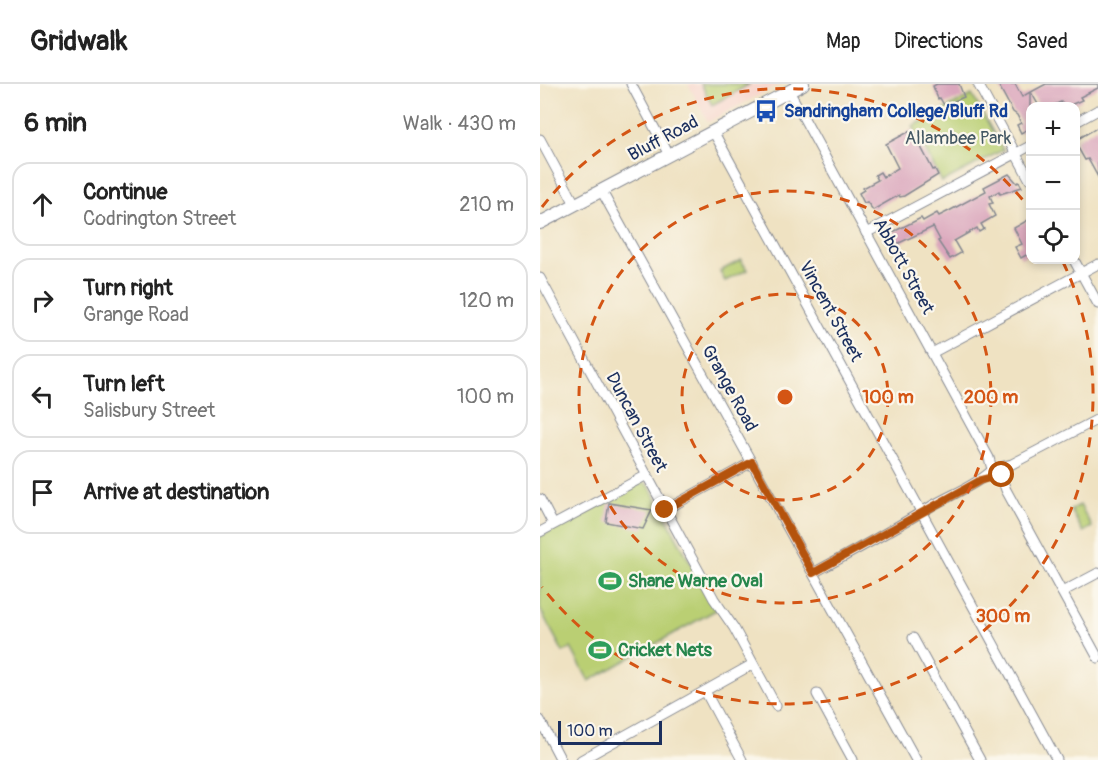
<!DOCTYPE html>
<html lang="en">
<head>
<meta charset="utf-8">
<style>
	body { margin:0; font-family:Pangolin,sans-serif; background:#f2f2f2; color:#222 }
	.controls { position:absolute; right:18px; top:18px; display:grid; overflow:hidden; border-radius:12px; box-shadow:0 3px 9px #0003 }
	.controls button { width:54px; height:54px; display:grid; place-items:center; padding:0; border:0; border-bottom:2px solid #e0e0e0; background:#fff; color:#222; font:30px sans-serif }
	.scale { position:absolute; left:18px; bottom:15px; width:104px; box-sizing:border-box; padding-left:6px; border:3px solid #1b2f5e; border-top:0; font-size:16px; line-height:21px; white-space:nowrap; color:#1b2f5e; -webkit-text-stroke:4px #fbf7ec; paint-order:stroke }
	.stop { position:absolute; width:18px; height:18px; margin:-14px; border:4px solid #b45309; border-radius:50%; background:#fff }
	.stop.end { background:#b45309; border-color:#fff; box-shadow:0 2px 6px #0008 }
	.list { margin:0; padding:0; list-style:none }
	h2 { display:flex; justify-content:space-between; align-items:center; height:78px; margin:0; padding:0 24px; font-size:26px }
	h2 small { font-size:20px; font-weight:400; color:#767676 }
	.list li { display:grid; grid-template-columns:39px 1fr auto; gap:18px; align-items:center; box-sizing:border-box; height:84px; margin:0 12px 12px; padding:0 12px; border:2px solid #e0e0e0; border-radius:18px }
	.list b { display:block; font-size:22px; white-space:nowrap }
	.list p { margin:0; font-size:20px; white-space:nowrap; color:#767676 }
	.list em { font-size:20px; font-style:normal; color:#767676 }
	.icon { flex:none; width:33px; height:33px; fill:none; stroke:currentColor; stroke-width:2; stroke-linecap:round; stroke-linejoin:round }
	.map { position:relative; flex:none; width:558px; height:676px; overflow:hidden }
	header { display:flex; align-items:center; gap:36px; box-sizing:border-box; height:84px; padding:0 30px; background:#fff; border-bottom:2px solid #e0e0e0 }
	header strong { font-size:28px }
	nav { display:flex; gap:33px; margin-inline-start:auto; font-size:21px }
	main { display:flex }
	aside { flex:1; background:#fff }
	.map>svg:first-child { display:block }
	.built { fill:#f7d1c8 }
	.green { fill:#bacf73; stroke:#6a7f68; stroke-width:1.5 }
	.building { fill:#daa6bc }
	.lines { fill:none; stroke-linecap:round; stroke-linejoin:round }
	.minor-casing { stroke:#858890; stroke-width:11 }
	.major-casing { stroke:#858890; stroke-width:14 }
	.minor { stroke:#fff; stroke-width:9 }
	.major { stroke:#fff; stroke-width:12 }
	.route { stroke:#b45309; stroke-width:8 }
	.ring { fill:none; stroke:#d45514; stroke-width:3; stroke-dasharray:10 8 }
	.labels { text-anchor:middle; stroke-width:4.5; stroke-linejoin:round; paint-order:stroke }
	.transit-label { font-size:18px; font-weight:bold; fill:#164399; stroke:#fbf7ec; text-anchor:start }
	.street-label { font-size:18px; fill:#1b2f5e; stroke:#fbf7ec }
	.park-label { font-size:18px; fill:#435763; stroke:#fbf7ec }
	.leisure-label { font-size:18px; font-weight:bold; fill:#27864d; stroke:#fbf7ec; text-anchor:start }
	.centre { fill:#d45514; stroke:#fbf7ec; stroke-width:3 }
	.ring-label { font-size:18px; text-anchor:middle; font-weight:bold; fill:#d45514; stroke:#fbf7ec; stroke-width:4.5; stroke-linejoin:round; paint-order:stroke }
</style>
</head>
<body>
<header>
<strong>Gridwalk</strong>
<nav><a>Map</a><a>Directions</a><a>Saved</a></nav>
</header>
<main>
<aside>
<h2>6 min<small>Walk · 430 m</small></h2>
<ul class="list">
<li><svg class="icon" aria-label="ahead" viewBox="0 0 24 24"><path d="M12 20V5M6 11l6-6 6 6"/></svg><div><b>Continue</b><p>Codrington Street</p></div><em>210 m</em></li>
<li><svg class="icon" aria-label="right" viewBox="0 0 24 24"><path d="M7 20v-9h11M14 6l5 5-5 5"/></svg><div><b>Turn right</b><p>Grange Road</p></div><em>120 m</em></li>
<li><svg class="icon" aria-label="left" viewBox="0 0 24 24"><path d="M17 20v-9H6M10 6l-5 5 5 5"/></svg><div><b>Turn left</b><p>Salisbury Street</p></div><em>100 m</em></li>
<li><svg class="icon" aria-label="arrive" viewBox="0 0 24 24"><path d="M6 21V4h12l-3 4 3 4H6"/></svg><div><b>Arrive at destination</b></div></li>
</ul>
</aside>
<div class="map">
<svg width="558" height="676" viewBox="0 0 558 676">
	<rect width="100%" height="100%" fill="#fbf7ec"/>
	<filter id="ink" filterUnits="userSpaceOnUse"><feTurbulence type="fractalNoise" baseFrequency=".0167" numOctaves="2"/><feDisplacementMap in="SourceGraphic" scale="12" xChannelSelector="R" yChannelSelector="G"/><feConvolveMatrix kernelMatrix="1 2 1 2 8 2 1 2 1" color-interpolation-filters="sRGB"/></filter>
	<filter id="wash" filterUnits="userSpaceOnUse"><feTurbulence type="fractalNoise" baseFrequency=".008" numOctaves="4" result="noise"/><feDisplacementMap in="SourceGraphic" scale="24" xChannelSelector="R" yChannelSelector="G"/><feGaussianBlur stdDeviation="1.35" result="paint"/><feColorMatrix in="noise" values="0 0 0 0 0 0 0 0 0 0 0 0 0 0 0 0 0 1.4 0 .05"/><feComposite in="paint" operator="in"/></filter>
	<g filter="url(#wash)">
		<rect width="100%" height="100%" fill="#efe2c2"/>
		<!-- built -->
		<path class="built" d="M148,0H240L168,38Z"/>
		<!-- green -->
		<g class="green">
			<path d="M161,0H210L172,21Z"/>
			<path d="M432,11L463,66L402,98L373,42Z"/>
			<path d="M201,176L207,186L185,197L180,187Z"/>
			<path d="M103,398L109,402L176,526L49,597L31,564L23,568L0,525V452Z"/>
			<path d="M540,421L552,443L543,448L531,426Z"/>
		</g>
		<g id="blocks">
			<!-- building -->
			<g class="building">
				<path d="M397,0H419L424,13L404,21L400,14L398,15L393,2Z"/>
				<path d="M458,0H475L482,13L490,8V44L481,49L477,41L481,39L477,31L473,28Z"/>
				<path d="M506,0H558V4L540,13L542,16L528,22H524L521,18L512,22H499L491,8Z"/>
				<path d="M558,43V93L548,75L545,76L536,60V56Z"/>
				<path d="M372,46L393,86L395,85L398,91L364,112L360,113L359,111L333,126L327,118L324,119L319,109L324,106L323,104L338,96L335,91L340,88L343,93L358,84L346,60Z"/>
				<path d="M469,90L477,99L479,98L482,103L460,110L459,107L450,112L453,119L449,120L455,132L441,140L444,145L439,148L437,144L414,157L421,169L410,175L398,157L400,156L393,143L355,161L351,149L381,134L383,137L397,129L399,132L409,127L446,107L444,103Z"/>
				<path d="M488,136L490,141V169L481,174L475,163L482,160L474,144Z"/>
				<path d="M69,419L112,426L103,445L66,438Z"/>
			</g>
		</g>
	</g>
	<g filter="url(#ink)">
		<use href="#blocks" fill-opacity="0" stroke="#858890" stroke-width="1.5"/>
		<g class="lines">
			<!-- minor casing -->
			<g class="minor-casing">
				<g id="minor">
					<path d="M91,0L129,71"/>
					<path d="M438,0L490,96"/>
					<path d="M249,7L449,374L452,385"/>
					<path d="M536,38L558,26"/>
					<path d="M173,47L517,676"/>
					<path d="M0,55L35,120"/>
					<path d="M61,106L376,676"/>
					<path d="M326,149L490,62"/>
					<path d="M534,176L558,220"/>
					<path d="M0,194L174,515L194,544L236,622"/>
					<path d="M392,269L558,180"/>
					<path d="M460,383L472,380L558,335"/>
					<path d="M461,392L466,406L558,574"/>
					<path d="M0,415L13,440"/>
					<path d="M125,426L212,378"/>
					<path d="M0,448L107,391"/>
					<path d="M273,489C313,468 352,446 390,423C410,411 433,403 450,388"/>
					<path d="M522,508L558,489"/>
					<path d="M373,554L440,676"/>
					<path d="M165,607L202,676"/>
					<path d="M277,610L313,676"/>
					<path d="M0,636L21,676"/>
					<path d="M41,676L213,580"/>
				</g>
			</g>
			<!-- major casing -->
			<g class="major-casing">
				<path id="major" d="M0,139L263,0"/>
			</g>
			<!-- minor -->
			<use href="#minor" class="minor"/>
			<!-- major -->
			<use href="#major" class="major"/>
		</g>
	</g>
	<g class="lines" filter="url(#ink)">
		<!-- route -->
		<path class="route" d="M125,426L212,378L273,489L441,396L453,393L458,394L462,391"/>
	</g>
	<!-- distance rings -->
	<g class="ring">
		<circle cx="245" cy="313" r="103"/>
		<circle cx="245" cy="313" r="206"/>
		<path d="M2 123A309 309 0 0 1 490 125M523 178A309 309 0 0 1 2 503"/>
	</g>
	<!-- icons -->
	<defs>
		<g id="bus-bare" transform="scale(1.8)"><path d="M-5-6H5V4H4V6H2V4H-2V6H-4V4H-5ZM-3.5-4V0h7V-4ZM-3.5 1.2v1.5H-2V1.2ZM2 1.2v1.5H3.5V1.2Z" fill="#1a4fb4" stroke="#fbf7ec" stroke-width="2.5" paint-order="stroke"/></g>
		<g id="stadium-bare" transform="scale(1.8)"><path d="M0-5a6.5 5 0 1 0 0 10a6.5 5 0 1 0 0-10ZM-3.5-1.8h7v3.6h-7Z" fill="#2e9e5b" stroke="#fbf7ec" stroke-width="2.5" paint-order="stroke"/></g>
	</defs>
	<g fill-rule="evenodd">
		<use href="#bus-bare" x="226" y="27"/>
		<use href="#stadium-bare" x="70" y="497"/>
		<use href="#stadium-bare" x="60" y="566"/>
	</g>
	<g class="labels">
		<!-- transit labels -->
		<g class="transit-label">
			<text x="244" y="33">Sandringham College/Bluff Rd</text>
		</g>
		<!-- street labels -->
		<g class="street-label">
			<text transform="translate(123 54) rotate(-28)" y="6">Bluff Road</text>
			<text transform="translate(364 182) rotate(61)" y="6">Abbott Street</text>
			<text transform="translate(291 227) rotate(61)" y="6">Vincent Street</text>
			<text transform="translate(190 304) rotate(61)" y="6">Grange Road</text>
			<text transform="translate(97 338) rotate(62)" y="6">Duncan Street</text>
		</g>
		<!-- park labels -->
		<g class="park-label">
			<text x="418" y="60">Allambee Park</text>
		</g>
		<!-- leisure labels -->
		<g class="leisure-label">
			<text x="88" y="503">Shane Warne Oval</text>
			<text x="78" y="572">Cricket Nets</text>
		</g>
	</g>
	<circle cx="245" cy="313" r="9" class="centre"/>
	<g class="ring-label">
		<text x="348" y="319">100 m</text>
		<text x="451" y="319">200 m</text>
		<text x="463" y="538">300 m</text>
	</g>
</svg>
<div class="controls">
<button>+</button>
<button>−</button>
<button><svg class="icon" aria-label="locate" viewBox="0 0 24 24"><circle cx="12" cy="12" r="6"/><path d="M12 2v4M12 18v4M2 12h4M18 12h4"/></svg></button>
</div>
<div class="scale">100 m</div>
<div class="stop" style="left:462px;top:391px"></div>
<div class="stop end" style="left:125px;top:426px"></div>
</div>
</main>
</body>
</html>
